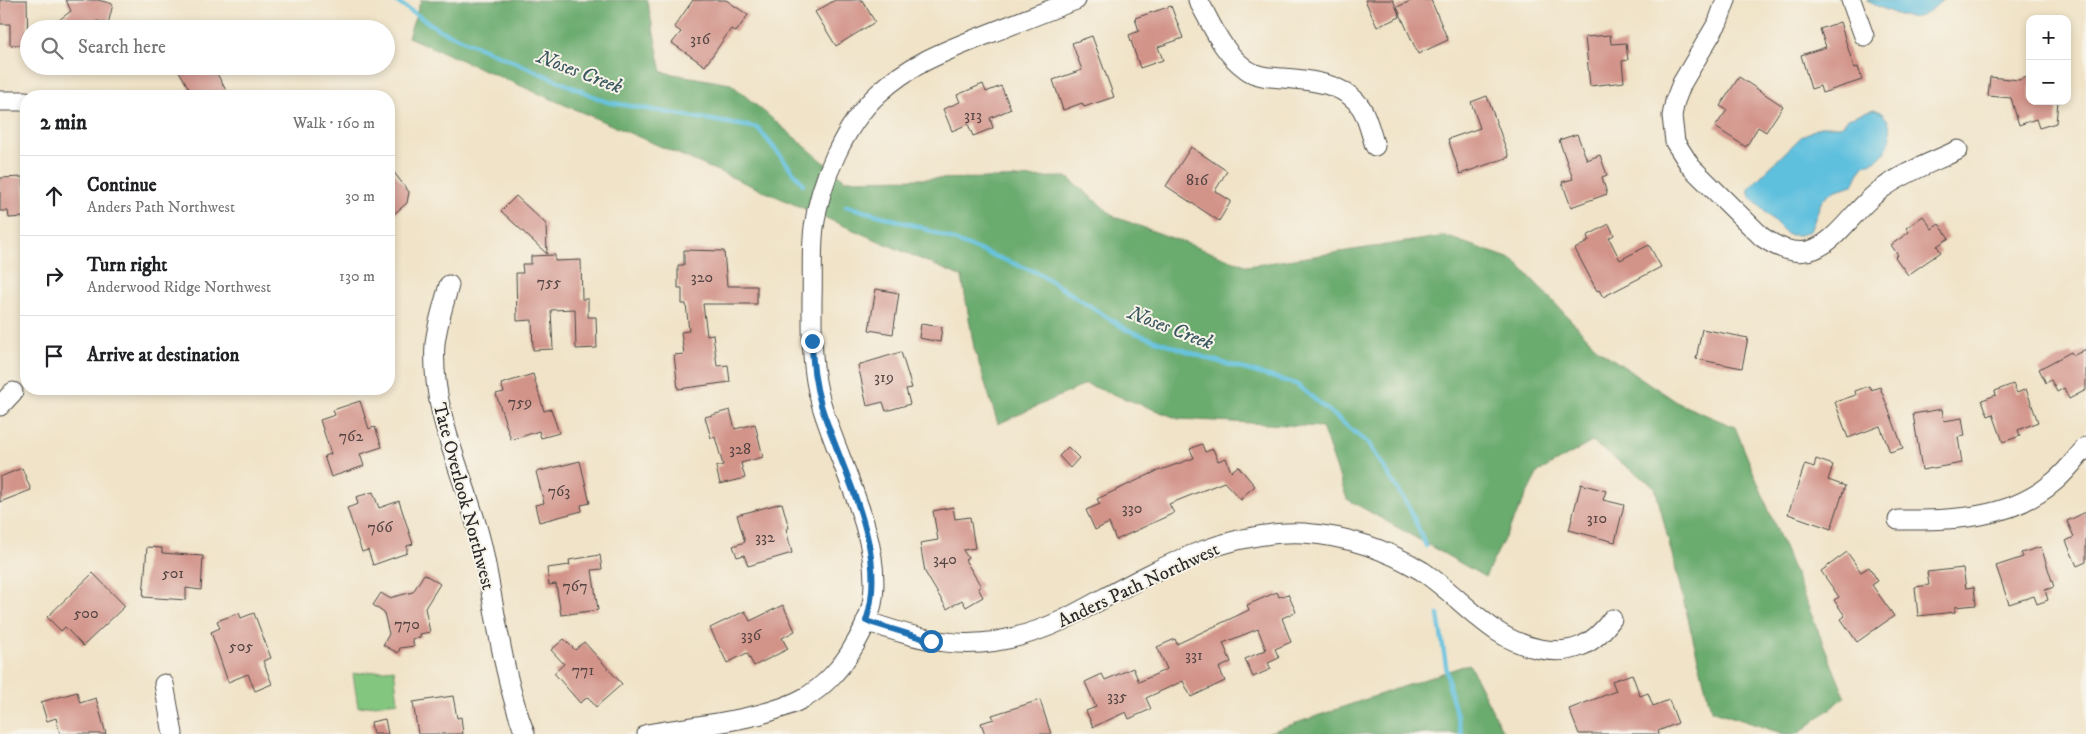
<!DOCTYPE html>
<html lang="en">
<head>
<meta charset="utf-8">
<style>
	body { margin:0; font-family:"IM FELL DW Pica",serif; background:#f6f6f6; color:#202124 }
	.controls { position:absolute; right:15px; top:15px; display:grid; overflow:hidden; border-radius:10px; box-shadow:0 2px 8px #0003 }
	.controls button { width:45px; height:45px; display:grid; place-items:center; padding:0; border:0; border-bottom:1px solid #e0e0e0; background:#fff; color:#202124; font:25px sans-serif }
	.stop { position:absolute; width:15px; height:15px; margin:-11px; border:4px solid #1f6fb2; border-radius:50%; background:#fff }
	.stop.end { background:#1f6fb2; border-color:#fff; box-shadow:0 1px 5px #0008 }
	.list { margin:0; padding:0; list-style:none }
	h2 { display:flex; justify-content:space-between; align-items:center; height:65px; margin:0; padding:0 20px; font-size:21px }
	h2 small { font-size:16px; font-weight:400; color:#757577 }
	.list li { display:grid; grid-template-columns:32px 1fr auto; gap:15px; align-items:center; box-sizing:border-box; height:80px; padding:0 20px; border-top:1px solid #e0e0e0 }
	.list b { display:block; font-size:19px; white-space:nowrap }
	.list p { margin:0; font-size:16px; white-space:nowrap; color:#757577 }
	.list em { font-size:16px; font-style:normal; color:#757577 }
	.icon { flex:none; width:28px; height:28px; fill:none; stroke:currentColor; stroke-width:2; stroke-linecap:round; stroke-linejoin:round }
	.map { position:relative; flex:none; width:2086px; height:734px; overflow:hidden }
	.search { position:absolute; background:#fff; box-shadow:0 2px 8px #0003; left:20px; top:20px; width:375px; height:55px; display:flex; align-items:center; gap:12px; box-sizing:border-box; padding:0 18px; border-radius:28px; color:#757577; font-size:19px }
	.panel { position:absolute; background:#fff; box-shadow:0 2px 8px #0003; left:20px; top:90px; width:375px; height:305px; border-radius:20px }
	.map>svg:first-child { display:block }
	.green { fill:#83c67f; stroke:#577855 }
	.forest { fill:#6aab6e; stroke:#4a6b4c }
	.water { fill:#5fc0de; stroke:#457684 }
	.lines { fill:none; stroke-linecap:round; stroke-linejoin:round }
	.stream { stroke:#5fc0de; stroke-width:4.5 }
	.building { fill:#d29389 }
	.minor-casing { stroke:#494742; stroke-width:21 }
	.minor { stroke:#fff; stroke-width:19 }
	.route { stroke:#1f6fb2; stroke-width:6 }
	.labels { text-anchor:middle; stroke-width:4; stroke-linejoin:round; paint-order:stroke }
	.number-label { font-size:16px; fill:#554542 }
	.street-label { font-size:19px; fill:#2b2b2b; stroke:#f7f3e8 }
	.water-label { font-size:20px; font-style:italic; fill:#3b5861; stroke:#f7f3e8 }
</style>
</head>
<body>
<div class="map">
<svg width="2086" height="734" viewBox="0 0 2086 734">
	<rect width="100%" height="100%" fill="#f7f3e8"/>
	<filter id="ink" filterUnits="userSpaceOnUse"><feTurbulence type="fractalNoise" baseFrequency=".02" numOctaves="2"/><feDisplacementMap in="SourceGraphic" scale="10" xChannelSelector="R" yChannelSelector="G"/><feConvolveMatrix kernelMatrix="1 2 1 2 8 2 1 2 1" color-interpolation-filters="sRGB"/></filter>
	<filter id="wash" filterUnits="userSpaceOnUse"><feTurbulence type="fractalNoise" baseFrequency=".0096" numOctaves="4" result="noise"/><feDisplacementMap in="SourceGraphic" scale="20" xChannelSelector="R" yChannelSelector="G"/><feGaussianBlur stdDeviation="1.12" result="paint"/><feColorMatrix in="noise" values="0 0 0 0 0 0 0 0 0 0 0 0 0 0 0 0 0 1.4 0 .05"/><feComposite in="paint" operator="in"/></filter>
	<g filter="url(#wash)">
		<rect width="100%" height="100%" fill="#f0e3c7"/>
		<!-- green -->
		<path class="green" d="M394,669L398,702L358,707L353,674Z"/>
		<!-- forest -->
		<g class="forest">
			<path d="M421,0H647L662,72L731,84L845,180L1067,177L1115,217L1248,266L1445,236L1514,260L1599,350L1680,404L1735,427L1845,697L1798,734H1784L1711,710L1655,487L1592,442L1538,472L1485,577L1347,499L1322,427L1179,419L1086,384L998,424L974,348L962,277L408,37Z"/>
			<path d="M1469,664L1504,734H1264Z"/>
		</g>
		<!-- water -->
		<g class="water">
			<path d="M1866,0H1943C1936,5 1926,16 1917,17C1905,20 1876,6 1866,0Z"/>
			<path d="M1874,109C1896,117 1895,145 1878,159C1873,163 1866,162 1862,168C1858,173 1856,180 1853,185C1816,195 1824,199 1810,231L1800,235H1788L1750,197L1748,189L1752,185L1802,136L1822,126H1840L1844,124L1848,118Z"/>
		</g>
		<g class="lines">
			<!-- stream -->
			<g class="stream">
				<path d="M394,0L440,30L607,102L758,128L803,184"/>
				<path d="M846,206L920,227L1038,273L1127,330L1206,358L1296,384L1369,444L1409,507L1426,546"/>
				<path d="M1438,615L1450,691L1462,734"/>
			</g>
		</g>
		<g id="blocks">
			<!-- building -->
			<g class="building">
				<path d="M0,0H27L28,45H10V24H0Z"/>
				<path d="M66,0H98L113,4L108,24L97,21L87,29H47L71,11Z"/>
				<path d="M693,0H726L748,15L736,32L731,29L705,66L672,43L681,32L674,27Z"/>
				<path d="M835,0H862L875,22L836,46L815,12Z"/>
				<path d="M1365,0H1393L1400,17L1377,27Z"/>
				<path d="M1413,0H1431L1448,40L1418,54L1397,7Z"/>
				<path d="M1171,6L1183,38L1158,47L1163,60L1140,68L1129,35L1139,31L1135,18Z"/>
				<path d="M1840,22L1854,68L1858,67L1862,80L1822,93L1820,86L1811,89L1801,55L1826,47L1820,29Z"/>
				<path d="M1610,35L1611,44L1626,43L1628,60L1622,61L1624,82L1590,86L1585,37Z"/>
				<path d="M1092,36L1114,97L1084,107L1082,103L1063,110L1053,80L1082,70L1072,43Z"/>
				<path d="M188,66H213L229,96H193L179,71Z"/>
				<path d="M2030,76V101H2058L2056,123L2039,128L2036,119L2019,125L2011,98L1988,96L1990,77L2019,80Z"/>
				<path d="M1739,77L1783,106L1766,132L1758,127L1746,147L1715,127L1727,110L1720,106Z"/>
				<path d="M983,84L986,92L1001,86L1011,109L990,118L993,128L973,136L968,124L952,131L943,109L960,102L957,95Z"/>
				<path d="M1487,96L1509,157L1460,174L1448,139L1480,128L1471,102Z"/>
				<path d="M1577,134L1587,160L1600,155L1607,175L1602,177L1607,194L1571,207L1562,182L1573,179L1559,140Z"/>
				<path d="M1191,147L1227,171L1215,191L1231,201L1219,221L1166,186Z"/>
				<path d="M389,166L409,192L407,203L389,218Z"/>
				<path d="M23,177L25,217L9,218L8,211H0V178Z"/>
				<path d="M516,196L546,224L547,254L501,211Z"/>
				<path d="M1923,216L1932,229L1939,224L1949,238L1937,246L1941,252L1908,275L1895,257L1898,255L1891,245L1909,232L1906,228Z"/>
				<path d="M1609,224L1614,235L1609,238L1620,260L1649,245L1661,267L1603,297L1599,290L1597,291L1575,249L1589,241L1587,236Z"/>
				<path d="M684,250L724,251L727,286H757V304H703L707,335L713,334L717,366L728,365L730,382L678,389L674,355L684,354L681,332L689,331L686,304H682V288H678V265H684Z"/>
				<path d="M555,255V261L581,260L582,299H588V317H596L597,348L576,349L575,309L551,310L553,349L533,350L532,320L517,321L516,273H523L522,264H531V256Z"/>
				<path d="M876,289L899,293L893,334L869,330Z"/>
				<path d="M921,324L942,327L940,342L919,338Z"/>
				<path d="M1702,329L1748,338L1742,368L1696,359Z"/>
				<path d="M2086,349V390L2069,399L2064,388L2057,392L2051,380L2046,383L2039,369L2071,352L2073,356Z"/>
				<path d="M901,352L912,388L906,389L910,404L886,411L883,402L867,406L858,365Z"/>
				<path d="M533,374L544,411L551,409L559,433L541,438L539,431L511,440L496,394L504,392L501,384Z"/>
				<path d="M2013,384L2017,393L2026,389L2038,422L2018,430L2020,436L2003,442L1993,414L1988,416L1982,400L1996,395L1995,391Z"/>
				<path d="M1869,386L1871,390L1880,387L1903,448L1890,452L1880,426L1848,438L1835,402L1856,395L1855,391Z"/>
				<path d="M360,401L369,429L375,427L382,447L360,454L364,466L331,477L324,456L331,454L320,420L335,415L333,410Z"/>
				<path d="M1942,409L1944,421L1962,418L1965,436L1958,437L1962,463L1922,470L1913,414Z"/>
				<path d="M730,410L735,429L755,424L763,457L741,463L745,478L720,484L716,467L723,465L715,437L711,438L705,417Z"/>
				<path d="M1202,444L1205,452L1213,449L1218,461L1226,458L1231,472L1238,466L1255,486L1242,497V499L1241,500L1224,482L1169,504L1174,513L1116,540L1109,523L1095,530L1086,510L1100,504L1097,499L1155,472L1194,458L1190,449Z"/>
				<path d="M1068,447L1079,458L1070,468L1059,456Z"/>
				<path d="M1816,459L1833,465L1828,480L1845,486L1831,529L1788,514L1805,464L1814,467Z"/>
				<path d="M580,461L590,503L581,505L582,511L539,522L535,505L544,503L536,472Z"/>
				<path d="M22,468L31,490L0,502V477Z"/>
				<path d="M1581,484L1606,491L1603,500L1624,505L1615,542L1569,530Z"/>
				<path d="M373,492L379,508L399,501L413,544L407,546V553L373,565L368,550L362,552L347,508L358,504L356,497Z"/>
				<path d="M782,503L789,528L786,529L792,553L748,566L744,555L737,557L733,546L745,542L737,515Z"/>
				<path d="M953,507L955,519L970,517L975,548L963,550L968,558L965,560L981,586L978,588L983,597L966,607L962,600L947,609L925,572L920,543L938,540L933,511Z"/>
				<path d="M2086,512V562L2077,566L2066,541L2074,537L2067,521Z"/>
				<path d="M147,547L162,548V553L203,556L201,590L186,588V600L143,597Z"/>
				<path d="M2041,547L2054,587L2045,590L2048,600L2037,604L2034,596L2009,604L1996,566L2023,557L2021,553Z"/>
				<path d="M1847,552L1861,572L1869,567L1878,581L1872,585L1894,616L1857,642L1841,619L1845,616L1834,600L1839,597L1821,571Z"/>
				<path d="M600,555L602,569L592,570L598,610L561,615L556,584L549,585L547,568L570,565L569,560Z"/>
				<path d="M1963,568L1966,588L1974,587L1976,605L1955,607V612L1918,616L1915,587L1929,585L1927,572Z"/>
				<path d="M93,573L125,606L83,646L65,627L61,631L47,617Z"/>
				<path d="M424,574L440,584L425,608L430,632L420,634L421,637L412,639L414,646L400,648L398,653L383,645L389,634L384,613L373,605L381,593L389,598L413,592Z"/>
				<path d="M1277,592L1279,597L1288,594L1296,612L1282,618L1291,642L1275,649L1279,658L1268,663L1271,669L1253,677L1245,659L1266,650L1258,629L1223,643L1231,662L1219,668L1225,681L1191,697L1183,681L1146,698L1151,709L1129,719L1126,712L1093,727L1086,711L1096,707L1085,682L1102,674L1105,680L1133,668L1139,682L1167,669L1157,647L1175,639L1177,644L1249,610L1247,605Z"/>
				<path d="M783,605L795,631L782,638L788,649L754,666L747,653L727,663L710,628L745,611L750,621Z"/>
				<path d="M239,613L241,618L254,613L271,658L263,661L272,684L255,691L248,674L228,682L211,632L220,628L217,621Z"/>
				<path d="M564,639L575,650L584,642L622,684L596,707L588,697L580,703L554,673L564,664L551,650Z"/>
				<path d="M1632,674L1640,696L1648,693L1653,706L1669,700L1678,723L1658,731L1659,734H1579L1569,709L1616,691L1612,681Z"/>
				<path d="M77,692L80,703L96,698L106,734H60L56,718L47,721L41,702Z"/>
				<path d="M453,696L457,718L461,717L463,734H418L413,702Z"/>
				<path d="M1040,700L1051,734H985L981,723L994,719L992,715Z"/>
				<path d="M385,719L388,734H373L371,722Z"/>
			</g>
		</g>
	</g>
	<g filter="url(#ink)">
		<use href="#blocks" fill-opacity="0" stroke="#494742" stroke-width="1"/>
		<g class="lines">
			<!-- minor casing -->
			<g class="minor-casing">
				<g id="minor">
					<path d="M1198,0C1212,25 1222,52 1246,69C1256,77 1270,77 1283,78C1310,80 1346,83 1362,109C1368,120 1371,134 1375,146"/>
					<path d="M1726,0L1718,22L1682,83L1675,101L1672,116L1675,142L1691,167L1762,237C1824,280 1840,218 1883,188C1905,172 1933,162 1958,150"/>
					<path d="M1851,0L1864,36"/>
					<path d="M0,101H26"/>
					<path d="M449,285C444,304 437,324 435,344C430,416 468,481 483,550C496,613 502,673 525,734"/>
					<path d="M0,406L13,392"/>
					<path d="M1898,520C1953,520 2010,520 2055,481C2067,471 2076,458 2086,447"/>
					<path d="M866,621C940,648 989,654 1063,620C1139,581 1215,529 1304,533C1346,536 1386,549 1422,571C1449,589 1471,614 1498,632C1521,647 1556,657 1581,646C1594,641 1604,630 1612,619"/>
					<path d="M164,684L173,734"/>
					<path d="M647,734C693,726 764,720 804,698C824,687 843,666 854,646C863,631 871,615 873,598C881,535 838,462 821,403C811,369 812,334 812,299C813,275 811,250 814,227C820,181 845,124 879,93C911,63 948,50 988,34C1017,23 1046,11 1076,0"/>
				</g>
			</g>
			<!-- minor -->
			<use href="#minor" class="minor"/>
		</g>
	</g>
	<g class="lines" filter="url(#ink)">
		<!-- route -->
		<path class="route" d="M812,341C812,362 815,384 821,405C842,473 890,550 866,621L931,641"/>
	</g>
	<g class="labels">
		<!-- number labels -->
		<g class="number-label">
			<text x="700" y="44">316</text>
			<text x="973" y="120">313</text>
			<text x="1197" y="185">816</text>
			<text x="702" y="282">320</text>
			<text x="549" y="287">755</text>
			<text x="884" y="382">319</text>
			<text x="520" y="407">759</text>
			<text x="351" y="441">762</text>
			<text x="740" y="454">328</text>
			<text x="559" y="496">763</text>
			<text x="1132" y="513">330</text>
			<text x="1597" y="523">310</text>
			<text x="380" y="532">766</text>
			<text x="765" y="542">332</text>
			<text x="945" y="564">340</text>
			<text x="173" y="578">501</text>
			<text x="575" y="591">767</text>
			<text x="86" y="618">500</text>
			<text x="407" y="629">770</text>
			<text x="751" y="640">336</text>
			<text x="241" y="651">505</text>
			<text x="1194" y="660">331</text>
			<text x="583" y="675">771</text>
			<text x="1117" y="701">335</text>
		</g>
		<!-- street labels -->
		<g class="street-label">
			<text transform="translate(465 496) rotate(75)" y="7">Tate Overlook Northwest</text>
			<text transform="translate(1138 584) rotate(-25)" y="7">Anders Path Northwest</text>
		</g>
		<!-- water labels -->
		<g class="water-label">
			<text transform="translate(580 71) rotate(21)" y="7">Noses Creek</text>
			<text transform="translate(1171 327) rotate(21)" y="7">Noses Creek</text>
		</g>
	</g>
</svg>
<div class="controls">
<button>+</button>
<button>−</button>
</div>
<div class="stop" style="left:931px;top:641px"></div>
<div class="stop end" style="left:812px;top:341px"></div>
<div class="search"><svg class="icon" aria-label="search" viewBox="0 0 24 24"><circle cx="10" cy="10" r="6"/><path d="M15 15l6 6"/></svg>Search here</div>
<section class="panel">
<h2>2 min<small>Walk · 160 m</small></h2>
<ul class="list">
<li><svg class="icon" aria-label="ahead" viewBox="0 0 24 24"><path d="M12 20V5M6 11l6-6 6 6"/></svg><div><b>Continue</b><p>Anders Path Northwest</p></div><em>30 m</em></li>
<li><svg class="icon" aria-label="right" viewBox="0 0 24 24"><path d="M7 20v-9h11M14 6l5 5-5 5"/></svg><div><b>Turn right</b><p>Anderwood Ridge Northwest</p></div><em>130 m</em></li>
<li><svg class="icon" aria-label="arrive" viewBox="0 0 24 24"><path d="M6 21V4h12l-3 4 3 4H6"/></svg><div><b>Arrive at destination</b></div></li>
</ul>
</section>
</div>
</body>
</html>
